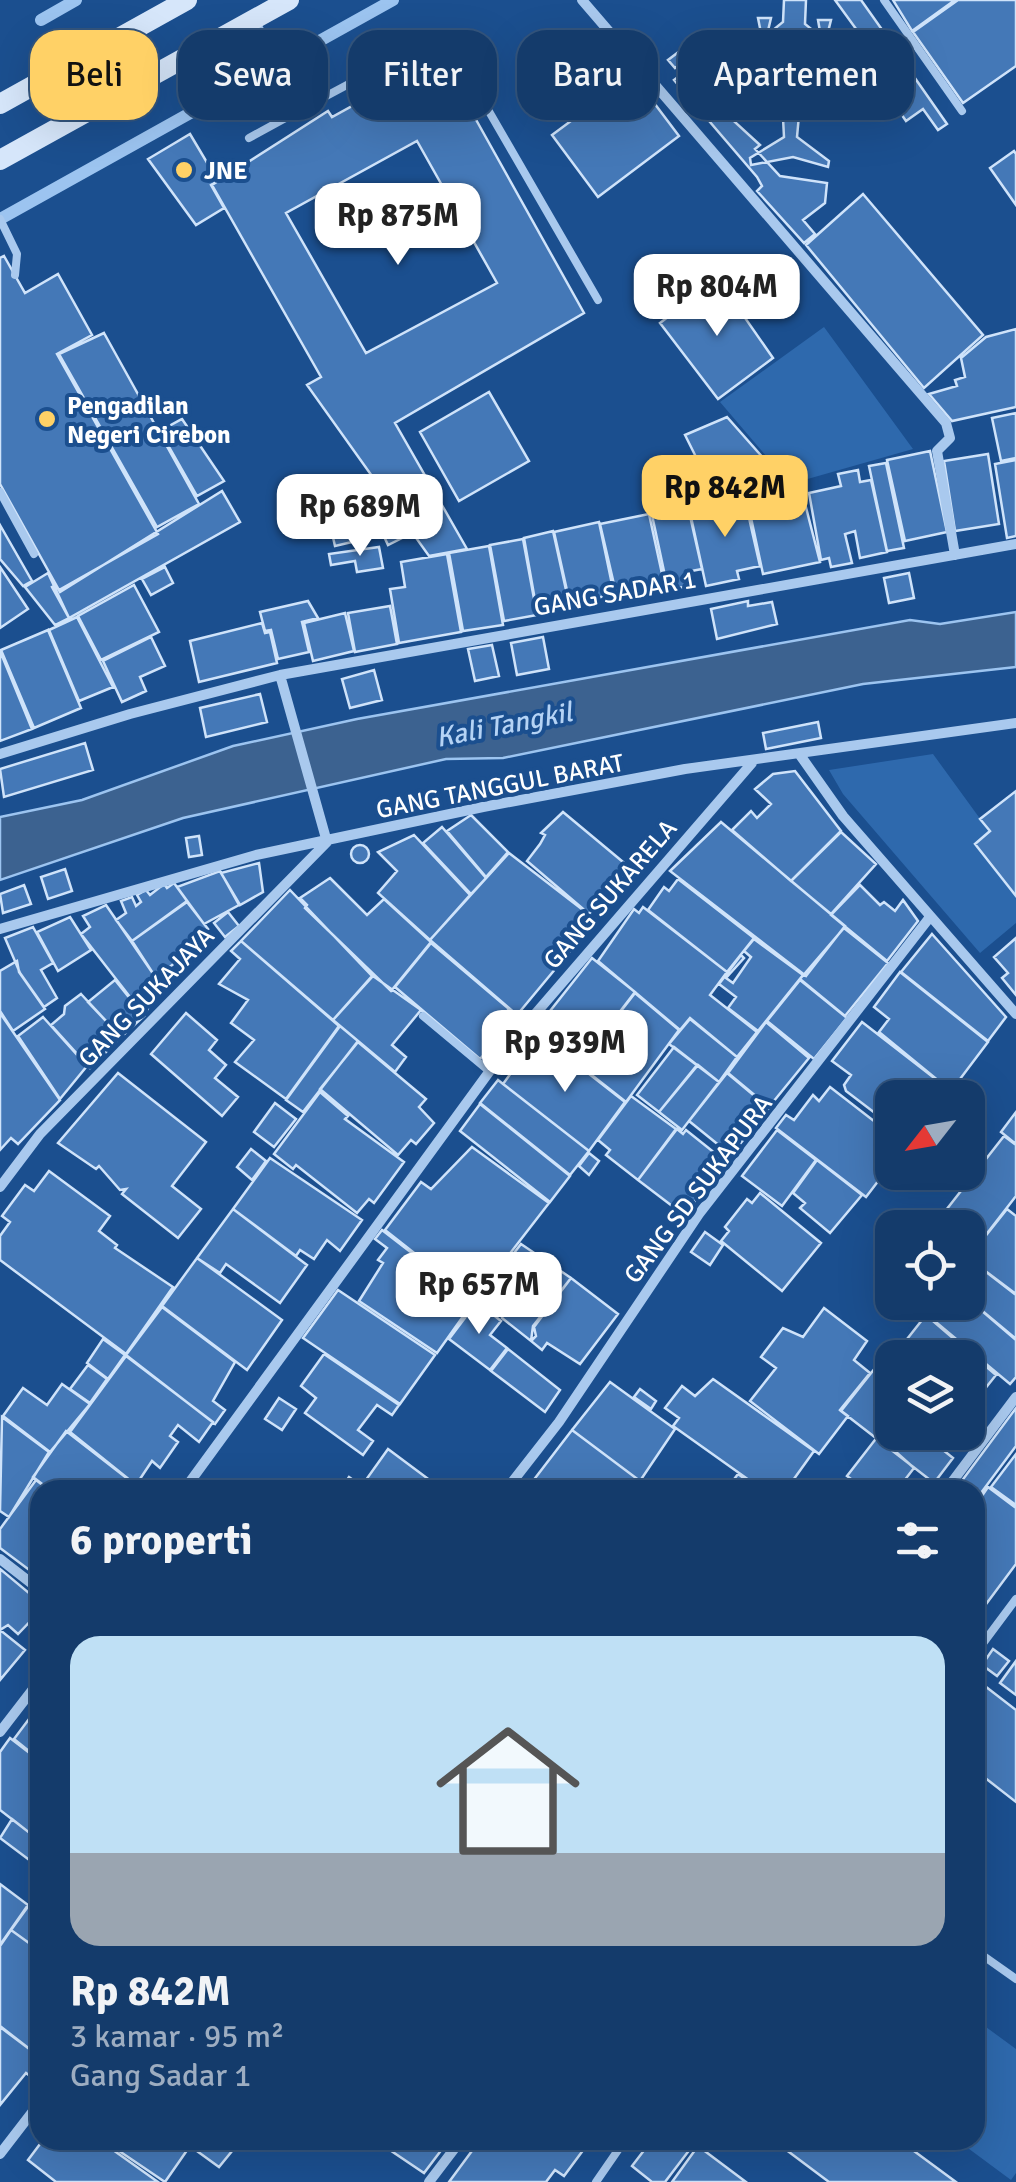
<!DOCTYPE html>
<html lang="id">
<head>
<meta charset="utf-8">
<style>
	:root { --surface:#143b6b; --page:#214673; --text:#f1f3f6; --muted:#9dadc1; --line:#33557e; --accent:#ffd166 }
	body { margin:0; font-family:Signika,sans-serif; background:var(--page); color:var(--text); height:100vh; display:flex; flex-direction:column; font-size:38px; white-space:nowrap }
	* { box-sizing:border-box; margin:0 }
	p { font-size:32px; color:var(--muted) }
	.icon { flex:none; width:55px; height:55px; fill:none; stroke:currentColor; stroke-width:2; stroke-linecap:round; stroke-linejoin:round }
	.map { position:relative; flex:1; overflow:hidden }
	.sheet { position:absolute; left:30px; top:1480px; width:955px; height:670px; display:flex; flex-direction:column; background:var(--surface); border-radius:30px; box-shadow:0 10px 40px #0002,0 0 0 2px var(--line) }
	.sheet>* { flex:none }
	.hud { position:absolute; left:30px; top:30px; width:958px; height:90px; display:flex; gap:20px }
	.needle { width:65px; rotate:239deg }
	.fabs { position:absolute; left:875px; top:1080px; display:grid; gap:20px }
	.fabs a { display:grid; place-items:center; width:110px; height:110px; border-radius:20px; background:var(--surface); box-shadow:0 10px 40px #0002,0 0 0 2px var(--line); font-size:50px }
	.price { position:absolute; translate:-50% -85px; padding:0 22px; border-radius:20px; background:#fff; color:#222; font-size:32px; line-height:65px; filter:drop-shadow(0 2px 5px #0008) }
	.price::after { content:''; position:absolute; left:50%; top:60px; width:30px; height:22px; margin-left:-15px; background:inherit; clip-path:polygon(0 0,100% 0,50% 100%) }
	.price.on { background:var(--accent); color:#111 }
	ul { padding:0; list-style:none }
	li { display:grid; align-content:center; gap:20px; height:530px; padding:0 40px }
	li+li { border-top:2px solid var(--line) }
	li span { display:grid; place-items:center; height:310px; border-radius:30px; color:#555 }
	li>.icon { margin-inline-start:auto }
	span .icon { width:180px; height:180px; fill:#fffc; stroke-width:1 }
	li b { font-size:42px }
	h2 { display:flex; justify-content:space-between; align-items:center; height:120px; padding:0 40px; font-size:42px }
	.pill { padding:0 35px; border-radius:30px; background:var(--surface); box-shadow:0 10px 40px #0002,0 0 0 2px var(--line); font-size:35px; line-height:90px }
	.pill.on { background:var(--accent); color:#111 }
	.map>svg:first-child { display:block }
</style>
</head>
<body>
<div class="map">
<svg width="1016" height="2182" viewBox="0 0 1016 2182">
	<rect width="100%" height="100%" fill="#1b4f8f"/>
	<path fill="#2e69ad" d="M824 327 913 449 790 484 720 402Z
		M933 754 989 831 974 844 1016 897V923L980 953 843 794 829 770Z
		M975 2019 1016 2049V2173L1011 2180 957 2140H975Z"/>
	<path fill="#3c6290" stroke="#9cc4f0" stroke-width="2.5" d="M1016 612V667L863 684 503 758 446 759 183 818 0 880V817L82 800 233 746 357 719 910 620 940 624Z"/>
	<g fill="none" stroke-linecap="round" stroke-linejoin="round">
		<path stroke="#9cc4f0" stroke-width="12" d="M41 20 76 0
			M0 219 393 0"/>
	</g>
	<path fill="#4478b7" stroke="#cfe3fa" stroke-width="2.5" fill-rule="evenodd" d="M784 0H806L805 24 821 37 818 20H831L826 40 882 74V83L825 63 804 62 797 137 829 161 828 167 793 157 751 165 750 158 784 137 780 61H762L703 78 709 64 762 38 758 18H771L767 35 783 22Z
		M835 0H861L883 31 867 44Z
		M893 0H955L912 31Z
		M958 0H1016V66L963 103 913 32Z
		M887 38 947 124 938 130 923 109 906 121 861 56Z
		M693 41 700 50 675 68 668 60Z
		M441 57 584 313 395 423 467 549 429 556 307 385 321 377 212 185 328 111 332 117ZM417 141 497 283 366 353 286 213Z
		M689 69 725 113 760 145 755 149 780 176 827 183 825 203 803 220 815 234 804 243 757 191 762 186 757 177 674 80Z
		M633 75 679 136 598 197 552 135Z
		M190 134 218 181 211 185 224 208 196 225 148 159Z
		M1014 151 1016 154V205L990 168Z
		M863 194 983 335 924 388 806 245Z
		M4 256 25 293 58 274 92 335 57 354 158 534 59 590 0 484V258Z
		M718 279 773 358 718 399 660 323Z
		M1016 329V407L952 421 929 394 957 386 955 380 965 377 961 358 986 337Z
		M104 333 199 504 157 527 59 354Z
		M489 392 529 461 459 501 420 432Z
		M1016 413V458L1001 461 992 418Z
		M727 417 787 485 717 499 685 435Z
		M182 419 224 481 197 496 160 431Z
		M930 451 947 532 905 541 887 460Z
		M988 454 999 524 955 531 944 461Z
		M1016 460V536L1007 538 995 464Z
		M886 463 904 548 887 551 869 466Z
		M858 470 860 482 871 480 887 552 860 558 855 531 845 534 852 563 831 567 829 558 821 560 809 493 841 486 838 474Z
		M801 488 820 562 763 574 747 499Z
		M222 491 240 522 69 618 52 587 56 585 60 592Z
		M744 496 760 566 737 571 739 579 706 586 691 517 698 515 696 507Z
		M688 507 702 569 686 572 689 586 668 590 652 515Z
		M649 514 664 583 616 593 600 524Z
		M599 522 614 594 570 604 554 532Z
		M0 525 32 581 23 586 0 559Z
		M395 526 402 538 388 545 382 532Z
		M352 527 356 541 335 546 332 533Z
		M553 531 568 599 536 606 524 538Z
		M523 539 537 615 504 621 490 545Z
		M489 546 503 625 463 631 449 553Z
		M379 547 383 568 357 572 355 561 331 565 329 554Z
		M447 554 461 632 399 643 390 589 405 587 401 562Z
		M0 567 28 609 0 628Z
		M165 567 173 583 151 595 142 579Z
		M48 573 69 618 55 625 25 587Z
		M909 573 914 598 889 603 884 578Z
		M134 585 159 632 101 660 78 616Z
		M308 601 318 618 302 622 309 652 278 659 271 630 265 631 260 612Z
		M748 601V606L772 602 777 624 717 639 711 609Z
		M390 606 397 644 355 652 348 613Z
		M345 613 354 651 313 661 304 623Z
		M77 617 113 687 79 701 49 630Z
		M262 623 265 633 270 632 277 663 199 682 190 641Z
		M48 630 81 708 34 728 1 650Z
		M151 637 165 666 140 677 146 691 122 702 103 661Z
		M543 637 549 669 517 675 511 643Z
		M492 645 499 676 475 681 468 649Z
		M0 651 32 729 0 741Z
		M374 670 382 700 350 708 342 679Z
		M260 694 267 722 206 737 200 708Z
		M818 722 821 738 766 749 763 733Z
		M85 743 93 770 4 797 0 769Z
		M795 771 841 831 791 881 732 830 751 811 757 818 771 804 755 789 773 774Z
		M1016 791V896L975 844 990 831 980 819Z
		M563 812 629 867 589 914 527 861 540 844 545 835 541 833Z
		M471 815 508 852 486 877 447 831Z
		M721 822 845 926 806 976 670 871Z
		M442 827 486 878 471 894 423 843Z
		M841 832 876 864 831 914 791 881Z
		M414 835 470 895 430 940 378 893 397 871 378 852Z
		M199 836 202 855 189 857 186 838Z
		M351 854a9 9 0 1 1 18 0a9 9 0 1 1-18 0Z
		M509 853 596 920 517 1015 430 940Z
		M259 863 263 892 240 905 221 873Z
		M65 869 72 891 48 899 41 877Z
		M220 871 239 905 204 924 177 887Z
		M330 878 367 915 384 899 431 942 391 991 305 908 307 905 300 898Z
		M678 879 754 938 727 972 648 910 664 887 669 891Z
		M174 883 187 901 132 941 116 920 126 913 121 901 132 897 136 906 141 902 137 895 146 890 150 895 164 884 167 888Z
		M24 885 31 904 3 913 0 894Z
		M860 885 880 905 884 902 895 911 903 900 918 921 887 961 831 915Z
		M290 890 372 976 333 1020 241 941Z
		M187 902 208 929 198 936 202 941 156 978 132 941Z
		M106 905 156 978V995L144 1015 81 934 90 927 83 916Z
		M643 907 727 972 710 995 757 1032 737 1057 690 1018 680 1030 598 961 634 909 639 913Z
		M228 912 239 926 225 937 214 923Z
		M70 917 91 950 58 971 37 932Z
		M33 927 53 963 41 970 57 998 44 1007 20 973 5 938Z
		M844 928 888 963 845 1016 800 979Z
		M932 934 1006 1017 988 1041 901 972Z
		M1016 938V995L1002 978 1008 973 994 957Z
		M754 939 803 975 758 1031 728 1008 736 997 719 984 741 955 744 958 726 978 733 983 751 957 744 951Z
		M241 941 339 1026 286 1099 235 1062 254 1040 231 1023 248 1000 219 984 240 959 231 951Z
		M431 943 509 1009 492 1029 500 1036 480 1059 395 987Z
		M592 958 635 992 579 1065 535 1030Z
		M17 961 19 972 45 1009 13 1031 0 1011V971Z
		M900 972 988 1042 951 1091 879 1032 889 1019 874 1007Z
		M373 976 421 1010 392 1045 406 1057 395 1072 333 1020Z
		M115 980 144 1016 121 1037 88 1002Z
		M800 980 847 1018 814 1059 767 1021Z
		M635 993 679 1030 626 1102 579 1065Z
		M81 994 121 1037 90 1068 51 1025 64 1014 65 1006Z
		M0 1013 60 1100 18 1144 11 1138 0 1150Z
		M186 1013 217 1040 209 1050 226 1065 215 1078 238 1097 222 1116 151 1054Z
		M43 1017 87 1066 60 1099 18 1036Z
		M690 1019 737 1057 719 1082 669 1044Z
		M766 1022 809 1058 769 1107 728 1073Z
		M862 1022 951 1091 946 1098H892V1126L846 1091 844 1085 851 1075 832 1061Z
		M340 1026 358 1041 303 1112 286 1100Z
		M358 1042 426 1099 419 1107 434 1123 416 1144 411 1140 398 1155 320 1089Z
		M552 1045 625 1102 589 1151 503 1084 527 1051 540 1061Z
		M674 1047 697 1065 659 1112 637 1095Z
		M698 1065 719 1082 682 1130 659 1112Z
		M118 1073 206 1142 172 1186 201 1209 178 1238 122 1194 126 1189 120 1190 99 1166 96 1169 58 1143Z
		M727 1073 769 1108 731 1155 689 1121Z
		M498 1080 589 1151 570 1175 480 1103Z
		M830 1087 892 1135 888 1160 892 1163 866 1197 776 1128 786 1115 794 1120 813 1095 819 1101Z
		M320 1092 348 1116 345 1119 404 1162 374 1203 369 1199 357 1213 296 1165 293 1169 274 1154Z
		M631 1096 676 1129 638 1180 606 1155 610 1150 598 1140Z
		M275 1103 296 1119 274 1147 254 1132Z
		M480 1104 570 1176 550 1202 460 1131Z
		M1016 1112V1144L1001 1132Z
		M677 1129 683 1134 686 1130 726 1162 684 1215 638 1180Z
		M777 1130 816 1160 782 1206 742 1176Z
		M1004 1136 1016 1145V1196L968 1258V1228H932Z
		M472 1147 549 1203 474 1300 385 1230 421 1182 431 1189Z
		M251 1149 266 1161 252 1180 237 1167Z
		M589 1153 599 1161 589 1175 579 1166Z
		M270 1158 362 1220 340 1251 327 1240 314 1259 300 1250 296 1256 233 1209Z
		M817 1160 862 1195 830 1233 800 1208 805 1203 793 1193Z
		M49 1171 110 1216 99 1231 117 1245 115 1248 173 1287 126 1354 0 1260V1236L10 1222 2 1216 25 1185 34 1191Z
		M760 1193 821 1243 782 1291 721 1241 729 1231 725 1227 747 1199 752 1203Z
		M233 1209 307 1265 280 1303 226 1264 220 1273 197 1258Z
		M1007 1209 1016 1216V1294L968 1258Z
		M382 1230 474 1301 437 1353 359 1301 383 1263 378 1260 387 1248 375 1239Z
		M705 1232 723 1245 710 1265 691 1252Z
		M521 1244 571 1278 533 1326 531 1341 502 1318 505 1312 484 1292Z
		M197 1258 282 1320 247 1370 162 1306Z
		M968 1258 1016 1295V1339L968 1299Z
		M571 1278 618 1314 580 1364 547 1343 542 1350 531 1341 536 1336 534 1327Z
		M338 1290 435 1355 400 1404 303 1338Z
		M968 1299 1016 1340V1377L1010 1384 925 1313 934 1302Z
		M477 1302 501 1321 490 1335 507 1348 490 1370 449 1339Z
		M162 1307 235 1362 213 1401 225 1410 215 1424 126 1355Z
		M824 1308 867 1341 854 1360 870 1373 840 1410 848 1416 819 1454 750 1401 776 1368 761 1357 783 1328 803 1337Z
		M926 1315 996 1375 976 1400 972 1397 968 1403V1358H892V1365L889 1362Z
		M103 1339 125 1355 108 1379 87 1363Z
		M508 1349 560 1390 545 1412 491 1371Z
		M324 1354 399 1405 392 1415 377 1405 358 1430 373 1441 363 1455 305 1413 316 1398 301 1386Z
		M126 1356 213 1422 199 1442 178 1425 170 1436 178 1442 160 1468 152 1461 136 1485 70 1432Z
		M883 1358 892 1366V1432H948L938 1446 953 1458 934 1483 841 1411Z
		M88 1365 107 1379 90 1403 70 1389Z
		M713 1379 814 1451 786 1490H763L673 1426 679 1418 665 1408 682 1386 695 1396Z
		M610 1382 675 1429 640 1481 572 1430Z
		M62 1384 90 1404 50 1452 3 1416 23 1388 47 1405Z
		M640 1389 656 1401 651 1409 634 1397Z
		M279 1398 296 1409 282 1430 265 1419Z
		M1016 1408V1446L975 1501V1490H955Z
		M2 1417 49 1452 9 1517 0 1511Z
		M572 1430 640 1481 633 1490H526Z
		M66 1431 142 1490H50L33 1477Z
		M878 1436 914 1468 904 1481 916 1490H866L847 1476Z
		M388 1449 443 1490H369L363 1484Z
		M1016 1454V1505L991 1487Z
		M738 1474 760 1490H726Z
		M349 1477 364 1488 362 1490H340Z
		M36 1480 49 1490H40V1578L0 1548V1529Z
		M988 1487 1016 1508V1564L975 1619V1506Z
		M0 1569 35 1598 31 1602 40 1611 18 1634 8 1625 0 1630Z
		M0 1630 25 1650 0 1680Z
		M993 1649 1009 1661 997 1676 982 1665Z
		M1016 1661V1695L1000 1683Z
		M981 1683 1016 1710V1802L975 1770V1691Z
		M35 1711 40 1715V1760L14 1739Z
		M10 1738 40 1761V1841L0 1810V1752Z
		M12 1819 40 1841V1868L0 1838Z
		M0 1884 28 1905 0 1945Z
		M40 1890V1951L11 1930Z
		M11 1930 40 1951V2057L0 2026V1946Z
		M0 2027 40 2057 38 2082 26 2073 0 2105Z
		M43 2140H99L158 2182H56L28 2160Z
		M103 2140H241L219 2167 190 2146 165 2182Z
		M375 2140H449L424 2173Z
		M480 2140H577L584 2149 564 2176 555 2170 546 2182H449Z
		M652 2140H697L665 2182H652L632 2166Z
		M773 2140H899L956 2182H829Z
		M698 2146 746 2182H672Z"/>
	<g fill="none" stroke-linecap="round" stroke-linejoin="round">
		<path stroke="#a9c9ee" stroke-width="8" d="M884 0 962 111
			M256 22 302 109 433 39 450 44 598 300
			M249 138 302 109
			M0 219 17 254 15 275
			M0 492 34 554
			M423 1016 489 1071
			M975 1654 1016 1599
			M975 1950 1016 1979
			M596 2182 625 2140"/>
		<path stroke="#a9c9ee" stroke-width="10" d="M582 0 946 423 950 438 937 451 955 555
			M0 754 130 714 280 675 1016 544
			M800 755 843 816 1016 1014
			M0 929 256 855 483 807 685 769 1016 723
			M0 1187 40 1134 327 842 280 675
			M184 1490 511 1042 752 763
			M506 1490 559 1422 699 1214 930 917
			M946 1490 1016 1397
			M0 1559 40 1590
			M0 1732 40 1680
			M0 2154 40 2102
			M429 2182 461 2140"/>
		<path stroke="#d6e6fa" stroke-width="20" d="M0 104 187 0
			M0 160 289 0"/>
	</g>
	<g fill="#ffd166" stroke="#1b4f8f" stroke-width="4">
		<circle cx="184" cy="170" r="10"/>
		<circle cx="47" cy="419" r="10"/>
	</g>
	<g text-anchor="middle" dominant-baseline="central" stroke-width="8" stroke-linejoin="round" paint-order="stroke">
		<g font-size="25" font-weight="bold" fill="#fff" stroke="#1b4f8f" text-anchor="start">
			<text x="204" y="170">JNE</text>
			<text x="67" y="405">Pengadilan<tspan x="67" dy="29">Negeri Cirebon</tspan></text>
		</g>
		<g font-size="25" fill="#fff" stroke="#1b4f8f">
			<text transform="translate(615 593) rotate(-10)">GANG SADAR 1</text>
			<text transform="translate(500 786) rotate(-11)">GANG TANGGUL BARAT</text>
			<text transform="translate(610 894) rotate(-49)">GANG SUKARELA</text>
			<text transform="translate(146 997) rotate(-46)">GANG SUKAJAYA</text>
			<text transform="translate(698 1189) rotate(-53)">GANG SD SUKAPURA</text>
		</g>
		<g font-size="28" font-style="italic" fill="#b5d3f5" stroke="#1b4f8f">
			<text transform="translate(504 725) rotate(-11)">Kali Tangkil</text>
		</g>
	</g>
</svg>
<div class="fabs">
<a><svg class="needle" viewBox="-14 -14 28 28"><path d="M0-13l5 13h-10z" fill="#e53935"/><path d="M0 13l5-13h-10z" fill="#9dadc1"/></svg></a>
<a><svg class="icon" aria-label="locate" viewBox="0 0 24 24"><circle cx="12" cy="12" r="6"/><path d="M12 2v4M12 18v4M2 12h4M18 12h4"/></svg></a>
<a><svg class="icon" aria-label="layers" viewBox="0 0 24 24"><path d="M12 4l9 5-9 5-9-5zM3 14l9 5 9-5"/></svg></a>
</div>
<b class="price" style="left:398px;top:268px">Rp 875M</b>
<b class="price" style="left:717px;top:339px">Rp 804M</b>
<b class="price on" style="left:725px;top:540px">Rp 842M</b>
<b class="price" style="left:360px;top:559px">Rp 689M</b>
<b class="price" style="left:565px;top:1095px">Rp 939M</b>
<b class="price" style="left:479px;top:1337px">Rp 657M</b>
<div class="hud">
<a class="pill on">Beli</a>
<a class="pill">Sewa</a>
<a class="pill">Filter</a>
<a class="pill">Baru</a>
<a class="pill">Apartemen</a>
</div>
<section class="sheet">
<h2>6 properti<svg class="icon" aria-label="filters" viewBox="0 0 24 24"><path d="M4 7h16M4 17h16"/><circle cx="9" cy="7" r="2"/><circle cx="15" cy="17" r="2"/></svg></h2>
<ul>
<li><span style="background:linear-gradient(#bfe0f5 70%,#9aa5b1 0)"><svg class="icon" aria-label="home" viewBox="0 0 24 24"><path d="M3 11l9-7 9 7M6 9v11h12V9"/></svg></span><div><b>Rp 842M</b><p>3 kamar · 95 m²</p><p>Gang Sadar 1</p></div></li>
</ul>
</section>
</div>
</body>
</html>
